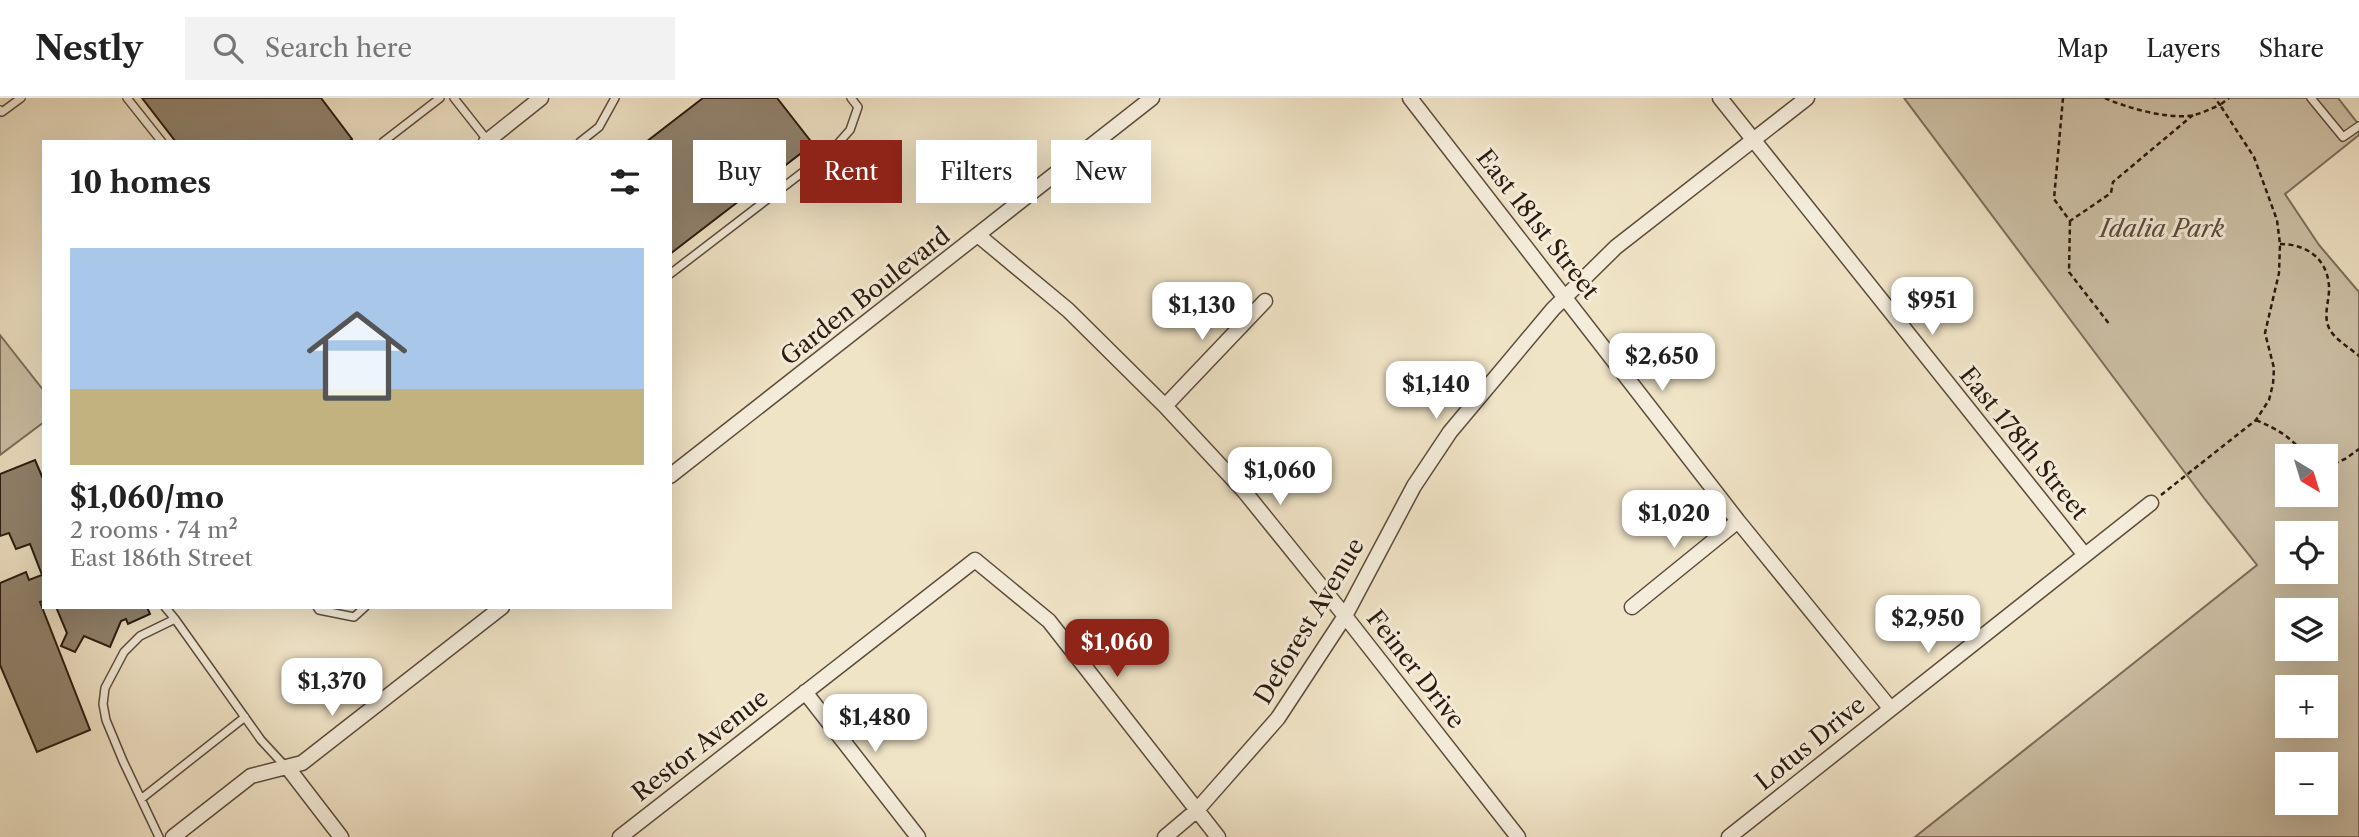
<!DOCTYPE html>
<html lang="en">
<head>
<meta charset="utf-8">
<style>
	:root { --surface:#fff; --page:#f2f2f2; --text:#222; --muted:#767676; --line:#e0e0e0; --accent:#8f2418 }
	body { margin:0; font-family:"Libre Caslon Text",serif; background:var(--page); color:var(--text); height:100vh; display:flex; flex-direction:column; font-size:26px; white-space:nowrap }
	* { box-sizing:border-box; margin:0 }
	p { font-size:23px; color:var(--muted) }
	.icon { flex:none; width:38px; height:38px; fill:none; stroke:currentColor; stroke-width:2; stroke-linecap:round; stroke-linejoin:round }
	.map { position:relative; flex:1; overflow:hidden }
	.panel { position:absolute; left:42px; top:42px; width:630px; height:469px; display:flex; flex-direction:column; background:var(--surface); border-radius:0px; box-shadow:0 7px 28px #0002 }
	.panel>* { flex:none }
	.top-card { position:absolute; left:693px; top:42px; width:665px; height:63px; display:flex; gap:14px }
	.needle { width:46px; rotate:142deg }
	.tools { position:absolute; left:2275px; top:346px; display:grid; gap:14px }
	.tools a { display:grid; place-items:center; width:63px; height:63px; border-radius:0px; background:var(--surface); box-shadow:0 7px 28px #0002; font-size:35px }
	.price { position:absolute; translate:-50% -60px; padding:0 16px; border-radius:14px; background:#fff; color:#222; font-size:23px; line-height:46px; filter:drop-shadow(0 2px 4px #0008) }
	.price::after { content:''; position:absolute; left:50%; top:42px; width:21px; height:16px; margin-left:-10px; background:inherit; clip-path:polygon(0 0,100% 0,50% 100%) }
	.price.selected { background:var(--accent); color:#fff }
	ul { padding:0; list-style:none }
	li { display:grid; align-content:center; gap:14px; height:371px; padding:0 28px }
	li span { display:grid; place-items:center; height:217px; border-radius:0px; color:#555 }
	li>.icon { margin-inline-start:auto }
	span .icon { width:126px; height:126px; fill:#fffc; stroke-width:1 }
	li b { font-size:30px }
	h2 { display:flex; justify-content:space-between; align-items:center; height:84px; padding:0 28px; font-size:30px }
	.chip { padding:0 24px; border-radius:0px; background:var(--surface); box-shadow:0 7px 28px #0002; font-size:24px; line-height:63px }
	.chip.selected { background:var(--accent); color:#fff }
	header { display:flex; align-items:center; gap:42px; box-sizing:border-box; height:98px; padding:0 35px; background:var(--surface); border-bottom:2px solid var(--line) }
	header strong { font-size:33px }
	nav { display:flex; gap:38px; margin-inline-start:auto; font-size:24px }
	.search { width:490px; height:63px; background:var(--page); display:flex; align-items:center; gap:18px; box-sizing:border-box; padding:0 24px; border-radius:0px; color:var(--muted); font-size:26px }
	.map>svg:first-child { display:block }
</style>
</head>
<body>
<header>
<strong>Nestly</strong>
<div class="search"><svg class="icon" aria-label="search" viewBox="0 0 24 24"><circle cx="10" cy="10" r="6"/><path d="M15 15l6 6"/></svg>Search here</div>
<nav><a>Map</a><a>Layers</a><a>Share</a></nav>
</header>
<div class="map">
<svg width="2359" height="739" viewBox="0 0 2359 739">
	<rect width="100%" height="100%" fill="#f0e4c7"/>
	<filter id="stains"><feTurbulence type="fractalNoise" baseFrequency=".00286" numOctaves="4"/><feColorMatrix values="0 0 0 0 .2 0 0 0 0 .09 0 0 0 0 .02 0 0 0 .5 -.17"/></filter>
	<radialGradient id="worn" r=".72"><stop offset=".6" stop-color="#630" stop-opacity="0"/><stop offset="1" stop-color="#630" stop-opacity=".3"/></radialGradient>
	<path fill="#cec2a8" stroke="#7c6e5b" stroke-width="2" fill-rule="evenodd" d="M1904 0H2338L2359 27V37L2285 96 2319 147 2359 194V739H1915L2257 467 2204 400ZM2287 359H2326V397H2287ZM2287 436H2326V474H2287ZM2287 513H2326V551H2287ZM2287 590H2326V628H2287ZM2287 667H2326V705H2287Z
		M0 237 44 293V324L0 357Z"/>
	<path fill="#91836e" stroke="#2a1a0e" stroke-width="2" d="M142 0H321L352 41 348 44H176Z
		M703 0H777L813 46 670 156V44H646Z
		M35 362 44 383V503L40 504 90 632 37 654 0 567V485L26 474 29 482 42 477 30 446 16 451 9 435 0 438V376Z
		M56 509H147L150 516 128 526 126 521 121 523 110 549 84 538 75 554 61 548 67 535Z"/>
	<g fill="none" stroke-linecap="round" stroke-linejoin="round">
		<g stroke="#5c4c3c" stroke-width="10">
			<path id="lane" d="M127 0 162 44
				M454 0 488 43
				M2311 0 2343 39 2359 28
				M0 12 2 14 21 0
				M383 44 440 0
				M580 44 599 29 615 0
				M670 176 833 51 850 32 858 9 851 0
				M165 509 175 521
				M317 509 319 512 354 519 365 509
				M141 701 245 619
				M159 739 123 663 106 622 103 606 105 590 124 554 140 538 175 521 261 642 285 668"/>
		</g>
		<g stroke="#5c4c3c" stroke-width="17">
			<path id="street" d="M1410 0 1738 423 1890 610
				M1720 0 2084 456
				M486 44 541 0
				M979 138 1068 212 1165 308 1244 393 1345 518 1518 739
				M1165 308 1265 203
				M670 378 1152 0
				M1632 509 1738 423
				M805 594 918 739
				M288 670 341 739
				M173 739 251 678 302 665 502 509
				M620 739 975 462 1049 523 1218 739
				M1165 739 1197 712 1278 620 1345 518 1414 388 1450 334 1553 211 1616 149 1807 0
				M1729 739 2151 405"/>
		</g>
		<path stroke="#2a1a0e" stroke-width="2.5" stroke-dasharray="5 3.5" stroke-linecap="butt" d="M2063 0 2054 101 2070 123 2111 95 2113 84 2193 17
			M2105 0C2127 10 2164 20 2188 18 2199 17 2210 11 2220 7L2215 0
			M2070 123 2069 174 2110 227
			M2280 146C2306 146 2327 160 2329 188 2330 202 2322 218 2330 232 2336 242 2350 250 2359 258
			M2256 322C2277 331 2293 340 2306 359
			M2326 369 2345 361 2359 351
			M2161 397 2256 322 2269 302 2273 286 2274 270 2265 235 2279 175 2280 146 2277 122 2254 59 2220 7 2229 0"/>
		<use href="#lane" stroke="#f5eddb" stroke-width="7"/>
		<use href="#street" stroke="#f5eddb" stroke-width="14"/>
	</g>
	<g text-anchor="middle" dominant-baseline="central" stroke-width="6" stroke-linejoin="round" paint-order="stroke">
		<g font-size="24" fill="#2a1a0e" stroke="#f5eddb">
			<text transform="translate(1538 126) rotate(52)">East 181st Street</text>
			<text transform="translate(865 198) rotate(-38)">Garden Boulevard</text>
			<text transform="translate(2024 345) rotate(51)">East 178th Street</text>
			<text transform="translate(1309 523) rotate(-59)">Deforest Avenue</text>
			<text transform="translate(1416 571) rotate(52)">Feiner Drive</text>
			<text transform="translate(1810 645) rotate(-39)">Lotus Drive</text>
			<text transform="translate(700 647) rotate(-38)">Restor Avenue</text>
		</g>
		<g font-size="24" font-style="italic" fill="#5b4c3c" stroke="#f5eddb">
			<text x="2162" y="130">Idalia Park</text>
		</g>
	</g>
	<rect width="100%" height="100%" filter="url(#stains)"/>
	<rect width="100%" height="100%" fill="url(#worn)"/>
</svg>
<div class="tools">
<a><svg class="needle" viewBox="-14 -14 28 28"><path d="M0-13l5 13h-10z" fill="#e53935"/><path d="M0 13l5-13h-10z" fill="#767676"/></svg></a>
<a><svg class="icon" aria-label="locate" viewBox="0 0 24 24"><circle cx="12" cy="12" r="6"/><path d="M12 2v4M12 18v4M2 12h4M18 12h4"/></svg></a>
<a><svg class="icon" aria-label="layers" viewBox="0 0 24 24"><path d="M12 4l9 5-9 5-9-5zM3 14l9 5 9-5"/></svg></a>
<a>+</a>
<a>−</a>
</div>
<b class="price" style="left:1932px;top:239px">$951</b>
<b class="price" style="left:1202px;top:244px">$1,130</b>
<b class="price" style="left:1662px;top:295px">$2,650</b>
<b class="price" style="left:1436px;top:323px">$1,140</b>
<b class="price" style="left:1280px;top:409px">$1,060</b>
<b class="price" style="left:1674px;top:452px">$1,020</b>
<b class="price" style="left:1928px;top:557px">$2,950</b>
<b class="price selected" style="left:1117px;top:581px">$1,060</b>
<b class="price" style="left:332px;top:620px">$1,370</b>
<b class="price" style="left:875px;top:656px">$1,480</b>
<div class="top-card">
<a class="chip">Buy</a>
<a class="chip selected">Rent</a>
<a class="chip">Filters</a>
<a class="chip">New</a>
</div>
<section class="panel">
<h2>10 homes<svg class="icon" aria-label="filters" viewBox="0 0 24 24"><path d="M4 7h16M4 17h16"/><circle cx="9" cy="7" r="2"/><circle cx="15" cy="17" r="2"/></svg></h2>
<ul>
<li><span style="background:linear-gradient(#a9c7e8 65%,#c2b280 0)"><svg class="icon" aria-label="home" viewBox="0 0 24 24"><path d="M3 11l9-7 9 7M6 9v11h12V9"/></svg></span><div><b>$1,060/mo</b><p>2 rooms · 74 m²</p><p>East 186th Street</p></div></li>
</ul>
</section>
</div>
</body>
</html>
